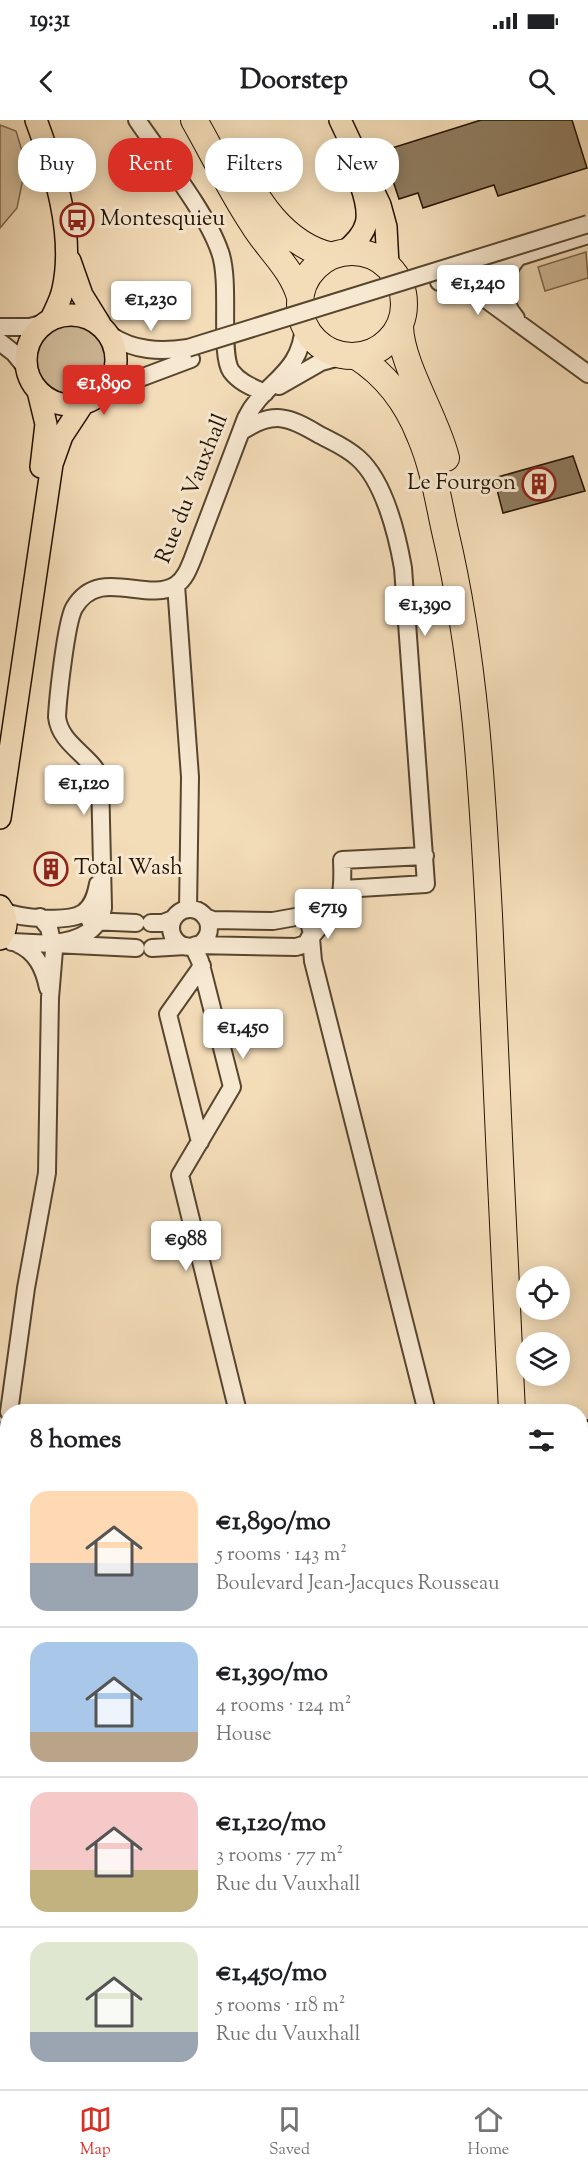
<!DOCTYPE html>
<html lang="en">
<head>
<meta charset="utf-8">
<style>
	:root { --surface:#fff; --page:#f2f2f2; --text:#202124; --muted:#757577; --line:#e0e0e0; --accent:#d93025 }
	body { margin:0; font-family:"Sorts Mill Goudy",serif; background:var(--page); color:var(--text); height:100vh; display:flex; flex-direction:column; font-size:22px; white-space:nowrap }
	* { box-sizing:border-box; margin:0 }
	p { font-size:20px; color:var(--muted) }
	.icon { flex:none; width:33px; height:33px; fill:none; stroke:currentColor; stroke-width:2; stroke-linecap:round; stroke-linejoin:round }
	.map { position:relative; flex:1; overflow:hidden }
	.panel { position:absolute; left:0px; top:1284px; width:588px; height:686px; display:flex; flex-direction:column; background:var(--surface); border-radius:24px 24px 0 0; box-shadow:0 3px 15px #0003 }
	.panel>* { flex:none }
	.hud { position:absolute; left:18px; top:18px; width:552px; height:54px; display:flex; gap:12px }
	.buttons { position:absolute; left:516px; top:1146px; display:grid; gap:12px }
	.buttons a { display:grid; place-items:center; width:54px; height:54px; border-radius:50%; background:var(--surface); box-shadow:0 3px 15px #0003; font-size:30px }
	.price { position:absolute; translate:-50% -51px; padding:0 14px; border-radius:6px; background:#fff; color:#222; font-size:20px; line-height:39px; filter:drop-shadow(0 2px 3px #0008) }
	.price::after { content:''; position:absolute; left:50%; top:36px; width:18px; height:14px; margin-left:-9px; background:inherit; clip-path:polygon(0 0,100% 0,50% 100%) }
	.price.active { background:var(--accent); color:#fff }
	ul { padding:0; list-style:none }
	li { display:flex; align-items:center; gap:18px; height:150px; padding:0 30px }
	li+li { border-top:2px solid var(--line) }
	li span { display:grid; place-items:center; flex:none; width:168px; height:120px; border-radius:18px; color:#555 }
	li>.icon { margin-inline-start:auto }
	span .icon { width:72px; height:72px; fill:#fffc; stroke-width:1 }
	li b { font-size:26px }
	h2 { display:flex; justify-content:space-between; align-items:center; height:72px; padding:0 30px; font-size:26px }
	.pill { padding:0 21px; border-radius:24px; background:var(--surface); box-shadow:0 3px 15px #0003; font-size:21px; line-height:54px }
	.pill.active { background:var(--accent); color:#fff }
	.status { display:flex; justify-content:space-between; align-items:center; height:42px; padding:0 30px; background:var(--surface); direction:ltr }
	.status svg { height:16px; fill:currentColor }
	header { display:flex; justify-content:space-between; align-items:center; height:78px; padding:0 30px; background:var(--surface); font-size:27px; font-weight:700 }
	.menu { display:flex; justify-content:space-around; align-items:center; height:84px; border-top:2px solid var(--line); background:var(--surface); font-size:16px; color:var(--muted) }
	.menu a { display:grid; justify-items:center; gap:3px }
	.menu .active { color:var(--accent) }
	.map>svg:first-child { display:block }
</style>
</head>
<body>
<div class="status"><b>19:31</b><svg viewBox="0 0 49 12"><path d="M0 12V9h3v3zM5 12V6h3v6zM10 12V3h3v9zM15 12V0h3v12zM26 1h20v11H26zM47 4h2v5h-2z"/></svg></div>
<header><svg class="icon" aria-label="back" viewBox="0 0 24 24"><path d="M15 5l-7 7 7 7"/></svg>Doorstep<svg class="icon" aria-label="search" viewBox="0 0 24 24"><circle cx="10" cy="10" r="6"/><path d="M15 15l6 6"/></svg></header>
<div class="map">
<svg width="588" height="1969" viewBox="0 0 588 1969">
	<rect width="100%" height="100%" fill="#f3dcb8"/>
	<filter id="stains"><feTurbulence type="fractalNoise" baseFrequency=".00333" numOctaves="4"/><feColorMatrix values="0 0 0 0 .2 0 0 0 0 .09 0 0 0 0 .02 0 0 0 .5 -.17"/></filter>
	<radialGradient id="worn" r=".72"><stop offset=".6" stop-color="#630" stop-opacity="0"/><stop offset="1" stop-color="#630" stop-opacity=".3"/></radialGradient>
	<path fill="#d0ba99" stroke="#7a664c" stroke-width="1.5" d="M0 5 16 11 26 44 17 88 0 108Z
		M586 132 588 158 545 171 538 147Z
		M37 239a35 35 0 1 1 70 0a35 35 0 1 1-70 0Z"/>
	<path fill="#8f7c60" stroke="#231300" stroke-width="1.5" d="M481 0H572L587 48 498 76 494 65 423 88 418 73 399 79 388 46 378 50 373 34Z
		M573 336 585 371 503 393 494 358Z
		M46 737 64 748 57 760 38 749Z"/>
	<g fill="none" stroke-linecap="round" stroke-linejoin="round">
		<g stroke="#57452e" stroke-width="20">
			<path id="minor" d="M137 0C162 37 206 91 220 132 231 162 219 233 231 251 240 263 252 267 265 273
				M445 160 588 115
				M439 162 458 163 469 167 588 254
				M516 198C498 178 501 157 518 137
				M0 207H30L45 203
				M110 215C134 231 160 232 188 228
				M0 222 14 233 27 249
				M279 266 321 242 343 236
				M103 272 191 239
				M242 311C273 291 288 296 318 314 331 321 346 327 358 338 384 361 397 414 403 448L426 764 343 769
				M176 465 190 657 188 789
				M171 808a19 19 0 1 1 38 0a19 19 0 1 1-38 0Z
				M3 791C19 798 68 803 83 793 93 786 96 775 98 764
				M90 801 136 803
				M151 803H163L173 799
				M312 816C339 782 344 786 342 740L425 736
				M311 818 313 841 427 1292
				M12 822 136 828
				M16 823C36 831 44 848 48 868
				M53 823C75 821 99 813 103 788L100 657C89 634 60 624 57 597 58 577 66 503 74 488 99 445 146 484 176 465 185 459 189 448 193 438L246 298C265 260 301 256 304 205
				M196 825 296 827 306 824 312 813 309 803 301 796 273 801 213 800 205 797
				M193 826 200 841 232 967 180 1055 238 1292
				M152 828 186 826
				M200 1022 168 894 202 846
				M9 1292 26 1168 47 1053 50 878 54 830 49 808 40 797
				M0 1429 8 1308
				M0 1580 8 1615
				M0 1759 8 1756
				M168 1962 172 1969
				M131 1969 147 1962"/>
		</g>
		<g stroke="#231300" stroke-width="24">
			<path id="major" d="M36 0C55 51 75 115 63 169 61 180 55 190 51 199
				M340 0 380 85 386 107 388 145
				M343 133C370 112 372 97 361 65
				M70 141 82 175 100 204
				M26 240a45 45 0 1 1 90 0a45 45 0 1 1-90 0Z
				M38 271 46 304 41 347
				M0 698 52 344 62 316 83 284
				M0 786C8 797 8 808 0 819"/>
		</g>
		<g stroke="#231300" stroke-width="28">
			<path id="highway" d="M194 0C214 35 231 71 253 104 268 129 292 148 300 177
				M234 38C256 79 283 125 332 136
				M300 184a52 52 0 1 1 104 0a52 52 0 1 1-104 0Z
				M400 206C401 245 436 297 446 338
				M356 236C386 255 407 283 420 316 433 346 438 379 445 411 475 537 482 665 489 795 496 961 504 1126 512 1292
				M509 1962V1969"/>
		</g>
		<use href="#minor" stroke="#f7e8d1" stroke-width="16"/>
		<use href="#major" stroke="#f3dcb8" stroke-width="21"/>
		<use href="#highway" stroke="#f3dcb8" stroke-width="26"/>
		<g stroke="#231300" stroke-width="6">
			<path id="rail" d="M580 1350 588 1302
				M580 1401 588 1344
				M0 1675 8 1680
				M280 1962 284 1969
				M549 1969V1962"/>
		</g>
		<use href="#rail" stroke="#f7e8d1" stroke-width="4" stroke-dasharray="11" stroke-linecap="butt"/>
		<g stroke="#57452e" stroke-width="20" stroke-linecap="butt">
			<path id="minor-bridge" d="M188 228 588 104"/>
		</g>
		<use href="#minor-bridge" stroke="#f7e8d1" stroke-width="16"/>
	</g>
	<defs>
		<g id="bus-ring" transform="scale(1.725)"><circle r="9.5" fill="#f7e8d1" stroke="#8f2418" stroke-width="1.5"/><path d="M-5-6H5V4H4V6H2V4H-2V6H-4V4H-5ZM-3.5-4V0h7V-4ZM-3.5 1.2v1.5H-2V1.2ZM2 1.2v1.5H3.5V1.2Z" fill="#8f2418"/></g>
		<g id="building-ring" transform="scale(1.725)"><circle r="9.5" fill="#f7e8d1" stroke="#8f2418" stroke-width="1.5"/><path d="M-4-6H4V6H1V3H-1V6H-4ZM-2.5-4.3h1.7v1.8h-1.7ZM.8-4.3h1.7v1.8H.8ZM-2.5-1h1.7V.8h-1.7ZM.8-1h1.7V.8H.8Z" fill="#8f2418"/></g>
	</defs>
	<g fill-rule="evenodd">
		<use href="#bus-ring" x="77" y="100"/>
		<use href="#building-ring" x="539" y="364"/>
		<use href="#building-ring" x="51" y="749"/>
	</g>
	<g text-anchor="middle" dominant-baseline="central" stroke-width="6" stroke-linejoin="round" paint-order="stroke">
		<g font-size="22" fill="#231300" stroke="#f7e8d1" text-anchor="start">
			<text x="100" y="100">Montesquieu</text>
			<text x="516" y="364" text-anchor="end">Le Fourgon</text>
			<text x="74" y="749">Total Wash</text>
		</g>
		<g font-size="22" fill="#231300" stroke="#f7e8d1">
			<text transform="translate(193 369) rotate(-68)">Rue du Vauxhall</text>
		</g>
	</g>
	<rect width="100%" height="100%" filter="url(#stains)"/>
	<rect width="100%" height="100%" fill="url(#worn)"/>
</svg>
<div class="buttons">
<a><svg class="icon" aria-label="locate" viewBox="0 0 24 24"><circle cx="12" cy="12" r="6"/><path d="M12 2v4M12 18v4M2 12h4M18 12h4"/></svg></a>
<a><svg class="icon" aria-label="layers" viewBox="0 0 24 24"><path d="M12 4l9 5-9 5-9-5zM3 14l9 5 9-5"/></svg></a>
</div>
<b class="price" style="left:478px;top:196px">€1,240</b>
<b class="price" style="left:151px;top:212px">€1,230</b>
<b class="price active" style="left:104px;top:296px">€1,890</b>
<b class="price" style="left:425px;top:517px">€1,390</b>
<b class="price" style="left:84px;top:696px">€1,120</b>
<b class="price" style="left:328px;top:820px">€719</b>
<b class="price" style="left:243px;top:940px">€1,450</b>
<b class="price" style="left:186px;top:1152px">€988</b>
<div class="hud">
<a class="pill">Buy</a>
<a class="pill active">Rent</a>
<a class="pill">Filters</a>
<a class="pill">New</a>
</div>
<section class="panel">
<h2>8 homes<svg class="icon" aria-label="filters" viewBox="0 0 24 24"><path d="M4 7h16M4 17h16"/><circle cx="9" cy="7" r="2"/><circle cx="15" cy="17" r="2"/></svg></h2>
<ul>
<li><span style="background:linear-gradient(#ffd9b3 60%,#9aa5b1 0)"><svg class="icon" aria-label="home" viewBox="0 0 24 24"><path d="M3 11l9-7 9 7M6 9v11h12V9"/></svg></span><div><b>€1,890/mo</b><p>5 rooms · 143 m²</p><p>Boulevard Jean-Jacques Rousseau</p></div></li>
<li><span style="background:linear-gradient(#a9c7e8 75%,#b9a48a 0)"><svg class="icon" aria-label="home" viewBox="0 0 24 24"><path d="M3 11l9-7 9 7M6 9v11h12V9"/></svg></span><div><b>€1,390/mo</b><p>4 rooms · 124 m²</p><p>House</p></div></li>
<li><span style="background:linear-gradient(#f6c9c9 65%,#c2b280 0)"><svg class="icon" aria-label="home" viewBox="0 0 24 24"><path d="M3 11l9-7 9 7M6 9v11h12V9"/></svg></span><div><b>€1,120/mo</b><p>3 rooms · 77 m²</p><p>Rue du Vauxhall</p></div></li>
<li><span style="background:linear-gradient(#dfe7d0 75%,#9aa5b1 0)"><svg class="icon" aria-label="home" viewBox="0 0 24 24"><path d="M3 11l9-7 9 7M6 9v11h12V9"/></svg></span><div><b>€1,450/mo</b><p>5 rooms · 118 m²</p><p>Rue du Vauxhall</p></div></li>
</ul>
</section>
</div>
<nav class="menu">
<a class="active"><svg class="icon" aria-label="map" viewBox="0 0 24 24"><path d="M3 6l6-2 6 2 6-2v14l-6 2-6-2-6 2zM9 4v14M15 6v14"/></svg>Map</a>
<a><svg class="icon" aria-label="saved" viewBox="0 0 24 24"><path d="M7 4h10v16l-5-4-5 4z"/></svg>Saved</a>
<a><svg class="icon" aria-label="home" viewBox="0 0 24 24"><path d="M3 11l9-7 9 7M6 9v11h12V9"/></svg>Home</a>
</nav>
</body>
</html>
